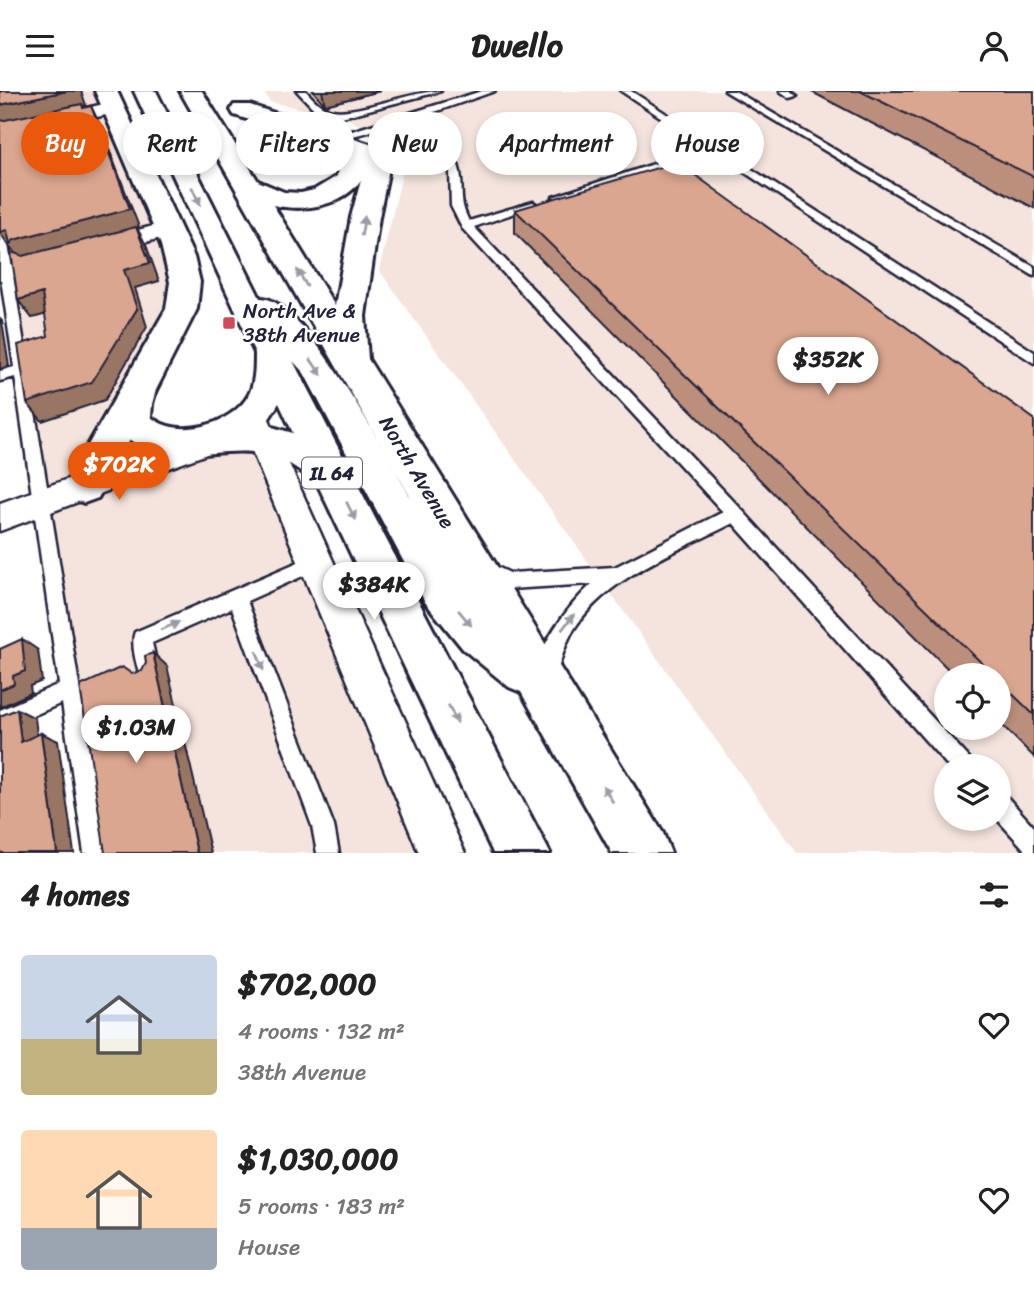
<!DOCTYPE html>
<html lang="en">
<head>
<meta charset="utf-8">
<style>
	:root { --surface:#fff; --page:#f2f2f2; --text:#222; --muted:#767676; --accent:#ea580c }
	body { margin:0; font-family:Sriracha,sans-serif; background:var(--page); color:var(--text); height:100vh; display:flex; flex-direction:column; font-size:26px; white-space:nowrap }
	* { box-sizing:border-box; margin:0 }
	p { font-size:23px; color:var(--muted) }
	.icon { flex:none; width:38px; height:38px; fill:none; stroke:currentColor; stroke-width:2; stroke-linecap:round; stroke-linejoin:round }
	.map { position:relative; height:762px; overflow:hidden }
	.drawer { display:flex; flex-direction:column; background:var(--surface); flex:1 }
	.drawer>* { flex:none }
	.banner { position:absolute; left:21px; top:21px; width:992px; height:63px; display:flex; gap:14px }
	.controls { position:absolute; left:934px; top:572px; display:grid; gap:14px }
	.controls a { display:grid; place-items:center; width:77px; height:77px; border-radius:50%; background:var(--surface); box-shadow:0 4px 10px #0003; font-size:35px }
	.price { position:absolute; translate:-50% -60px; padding:0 16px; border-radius:24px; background:#fff; color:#222; font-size:23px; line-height:46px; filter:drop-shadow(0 2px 4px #0008) }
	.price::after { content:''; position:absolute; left:50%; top:42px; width:21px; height:16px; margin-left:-10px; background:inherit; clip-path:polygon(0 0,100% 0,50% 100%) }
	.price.active { background:var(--accent); color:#fff }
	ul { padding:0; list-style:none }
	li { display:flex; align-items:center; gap:21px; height:175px; padding:0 21px }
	li span { display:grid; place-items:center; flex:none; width:196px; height:140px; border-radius:7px; color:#555 }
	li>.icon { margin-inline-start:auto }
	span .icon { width:84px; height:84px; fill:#fffc; stroke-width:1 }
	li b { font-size:30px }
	h2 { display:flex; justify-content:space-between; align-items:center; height:84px; padding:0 21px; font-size:30px }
	.pill { padding:0 24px; border-radius:32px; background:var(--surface); box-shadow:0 4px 10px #0003; font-size:24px; line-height:63px }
	.pill.active { background:var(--accent); color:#fff }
	header { display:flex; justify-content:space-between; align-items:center; height:91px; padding:0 21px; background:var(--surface); font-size:32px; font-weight:700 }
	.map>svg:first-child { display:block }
</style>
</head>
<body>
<header><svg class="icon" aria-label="menu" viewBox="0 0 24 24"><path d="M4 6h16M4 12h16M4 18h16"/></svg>Dwello<svg class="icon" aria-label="person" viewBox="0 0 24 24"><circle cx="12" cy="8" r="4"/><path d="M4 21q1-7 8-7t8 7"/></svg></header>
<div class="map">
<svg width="1034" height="762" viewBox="0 0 1034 762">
	<rect width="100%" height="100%" fill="#fff"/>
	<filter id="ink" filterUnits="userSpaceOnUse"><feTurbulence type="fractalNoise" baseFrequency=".0143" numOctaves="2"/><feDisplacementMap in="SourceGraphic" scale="14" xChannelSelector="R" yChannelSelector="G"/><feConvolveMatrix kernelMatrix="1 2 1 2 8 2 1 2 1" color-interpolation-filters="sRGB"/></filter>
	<g filter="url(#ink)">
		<path fill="#f4e4dd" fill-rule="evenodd" d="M0 0H106L185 187 84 395 263 347 442 762H95L0 141Z
			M263 0H1034V762H797L379 179 403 80 392 59 375 44 347 27 270 11ZM947 584H999V637H947ZM947 676H999V728H947Z"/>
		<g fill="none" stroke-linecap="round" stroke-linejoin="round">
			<g stroke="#22223b" stroke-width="5">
				<path id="service" d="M297 0H306C313 8 321 17 332 19 357 24 410 0 441 0L342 26 315 19Z
					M482 0H495L423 25C439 42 455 57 460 81 464 103 458 108 469 130L533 111 538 114 474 136 741 418 971 669 974 676H949L733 432C677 461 604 486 571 543 563 558 560 574 554 589L547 592 540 589C529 562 573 510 592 493L509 498 480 485 477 479 480 473 486 471 510 482 615 476 723 421 462 137 451 115 450 81 441 56 416 27 406 30 377 70 373 71 368 68 395 34 334 50 329 47Z
					M621 0H631L1034 261V272Z
					M725 0H735L1034 176V185Z
					M780 0H791L797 5 790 7Z
					M663 70 668 73 667 75 562 108 553 106Z
					M0 138 6 141 106 762H84L62 612 0 639V619L59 593 15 286 0 290V280L14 276 0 181Z
					M317 463 323 466 326 471 323 476 247 510 334 735 339 762H317L312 735 232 517 152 552 159 583 156 590 149 593 142 590C137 577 130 553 135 541Z
					M999 703 1007 706 1034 736V762L1026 760 997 728H999Z"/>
			</g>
			<g stroke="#22223b" stroke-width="5">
				<path id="minor" d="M113 11 119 13 122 17 119 21 53 36 44 30 46 26Z
					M168 131 176 133 179 138 176 143 101 163 93 161 89 156 93 151Z
					M6 174 15 176 18 181 15 186 0 189V175Z
					M253 315 263 318 268 326 465 762H419L238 326 243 318Z
					M212 337 223 341 227 349 223 357 0 440V412Z"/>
			</g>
			<g stroke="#22223b" stroke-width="6">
				<path id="primary" d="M95 0H117L194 166 200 191 197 218 156 299 152 313 151 326C178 349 231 334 248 305 255 293 255 276 255 262L134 0H156L260 207C303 204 389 369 411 407L180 0H202L258 90 284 101 301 102 314 99 337 85 338 72 318 63 315 58 320 52 234 24 231 19 234 14H250L373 54 390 73 379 126 365 225 368 268 663 742 671 762H612L521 601 509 596 463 558 425 511 304 282 293 270 550 762H493L317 392C301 381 286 367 266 363 220 353 171 379 130 349L98 407 84 412 70 407 64 396 166 218 170 191 161 154ZM361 89 351 126 335 215 273 114C302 121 342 116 361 89ZM279 312 293 342 265 334Z"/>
			</g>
			<use href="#service" fill="#fff" fill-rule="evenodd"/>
			<use href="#minor" fill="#fff" fill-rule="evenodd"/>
			<use href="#primary" fill="#fff" fill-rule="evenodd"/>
		</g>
		<path fill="#bb8f7b" stroke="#22223b" stroke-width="2" d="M313 0H380L325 14Z
			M810 0H1034V117Z
			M515 119 1034 328V666L999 631V584H954L515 142Z"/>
		<path fill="#997464" stroke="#22223b" stroke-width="2" d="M67 0H81L86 14 83 15 90 30 0 33V14Z
			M322 0H380L325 14Z
			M91 15 99 32 139 136 137 137 146 154 159 190 135 197 147 236 105 309 42 330 27 312 137 218 22 171 13 158 12 159 0 142V141Z
			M42 202 55 221 32 227 18 209Z
			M0 228 2 230 9 275 0 278Z
			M22 548 38 559 42 590 30 595 31 602 0 616V599Z
			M153 562 167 575 211 762H197Z
			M17 618 35 627 39 660 21 651Z
			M41 642 58 650 74 762H57Z"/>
		<path fill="#daa68f" stroke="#22223b" stroke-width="2" d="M0 0H67L0 14Z
			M860 0H1034V86Z
			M82 13 83 17 91 15 130 118 14 149 10 153 7 139 0 141V30Z
			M677 71 1034 328V624L999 590V584H994L515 119Z
			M136 136 150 172 124 179 137 218 92 291 27 312 18 254 48 245 42 202 18 209 11 161 23 165Z
			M22 548 25 580 13 585 14 593 0 599V558Z
			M153 562 197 762H105L80 595 122 576 132 583 142 580 146 572 145 565Z
			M17 618 21 651 41 642 57 762H0V625Z"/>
		<defs><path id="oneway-solid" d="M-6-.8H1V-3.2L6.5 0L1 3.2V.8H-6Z" transform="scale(1.75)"/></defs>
		<g fill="#9c9ca7">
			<use href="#oneway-solid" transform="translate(196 105) rotate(65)"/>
			<use href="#oneway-solid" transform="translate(363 135) rotate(-80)"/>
			<use href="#oneway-solid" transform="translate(302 187) rotate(-121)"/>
			<use href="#oneway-solid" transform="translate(316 276) rotate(55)"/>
			<use href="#oneway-solid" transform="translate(351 420) rotate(63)"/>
			<use href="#oneway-solid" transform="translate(465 527) rotate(50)"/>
			<use href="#oneway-solid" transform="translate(568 531) rotate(-52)"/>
			<use href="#oneway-solid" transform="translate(170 535) rotate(-24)"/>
			<use href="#oneway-solid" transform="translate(260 570) rotate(70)"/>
			<use href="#oneway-solid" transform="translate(453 623) rotate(63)"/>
			<use href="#oneway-solid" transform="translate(608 703) rotate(-121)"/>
		</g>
	</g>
	<rect fill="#d1495b" stroke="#fff" stroke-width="2.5" x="222" y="225" width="14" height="14" rx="3.5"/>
	<g text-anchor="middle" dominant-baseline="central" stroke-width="5" stroke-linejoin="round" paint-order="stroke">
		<rect fill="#fff" stroke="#646476" stroke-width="2" x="302" y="366.5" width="60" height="31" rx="5"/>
		<g font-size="19" font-weight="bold" fill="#22223b">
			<text x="332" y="382">IL 64</text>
		</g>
		<g font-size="21" fill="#22223b" stroke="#fff" text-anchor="start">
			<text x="243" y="220">North Ave &amp;<tspan x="243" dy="24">38th Avenue</tspan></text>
		</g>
		<g font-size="21" fill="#22223b" stroke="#fff">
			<text transform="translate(417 381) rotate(59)">North Avenue</text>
		</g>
	</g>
</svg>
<div class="controls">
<a><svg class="icon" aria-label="locate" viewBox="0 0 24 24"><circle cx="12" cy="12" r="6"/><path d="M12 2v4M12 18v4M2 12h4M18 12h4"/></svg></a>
<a><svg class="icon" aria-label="layers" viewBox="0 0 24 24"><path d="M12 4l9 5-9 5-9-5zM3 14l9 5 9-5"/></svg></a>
</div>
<b class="price" style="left:828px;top:306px">$352K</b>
<b class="price active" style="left:119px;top:411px">$702K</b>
<b class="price" style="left:374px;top:531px">$384K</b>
<b class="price" style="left:136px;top:674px">$1.03M</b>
<div class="banner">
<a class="pill active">Buy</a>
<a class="pill">Rent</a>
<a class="pill">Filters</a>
<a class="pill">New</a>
<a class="pill">Apartment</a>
<a class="pill">House</a>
</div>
</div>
<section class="drawer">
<h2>4 homes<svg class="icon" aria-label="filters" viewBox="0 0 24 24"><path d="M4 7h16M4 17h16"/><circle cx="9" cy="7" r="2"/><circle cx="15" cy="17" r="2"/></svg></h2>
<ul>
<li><span style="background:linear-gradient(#c9d6e8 60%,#c2b280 0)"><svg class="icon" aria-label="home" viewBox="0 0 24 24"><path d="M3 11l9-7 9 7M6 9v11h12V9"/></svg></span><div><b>$702,000</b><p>4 rooms · 132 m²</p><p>38th Avenue</p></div><svg class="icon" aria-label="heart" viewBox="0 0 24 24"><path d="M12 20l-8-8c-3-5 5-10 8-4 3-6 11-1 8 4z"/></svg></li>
<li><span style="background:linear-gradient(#ffd9b3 70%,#9aa5b1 0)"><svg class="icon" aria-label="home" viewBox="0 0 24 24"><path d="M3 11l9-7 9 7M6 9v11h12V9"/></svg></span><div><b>$1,030,000</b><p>5 rooms · 183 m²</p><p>House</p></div><svg class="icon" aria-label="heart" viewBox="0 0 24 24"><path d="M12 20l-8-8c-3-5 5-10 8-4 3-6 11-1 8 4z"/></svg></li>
</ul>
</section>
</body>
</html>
